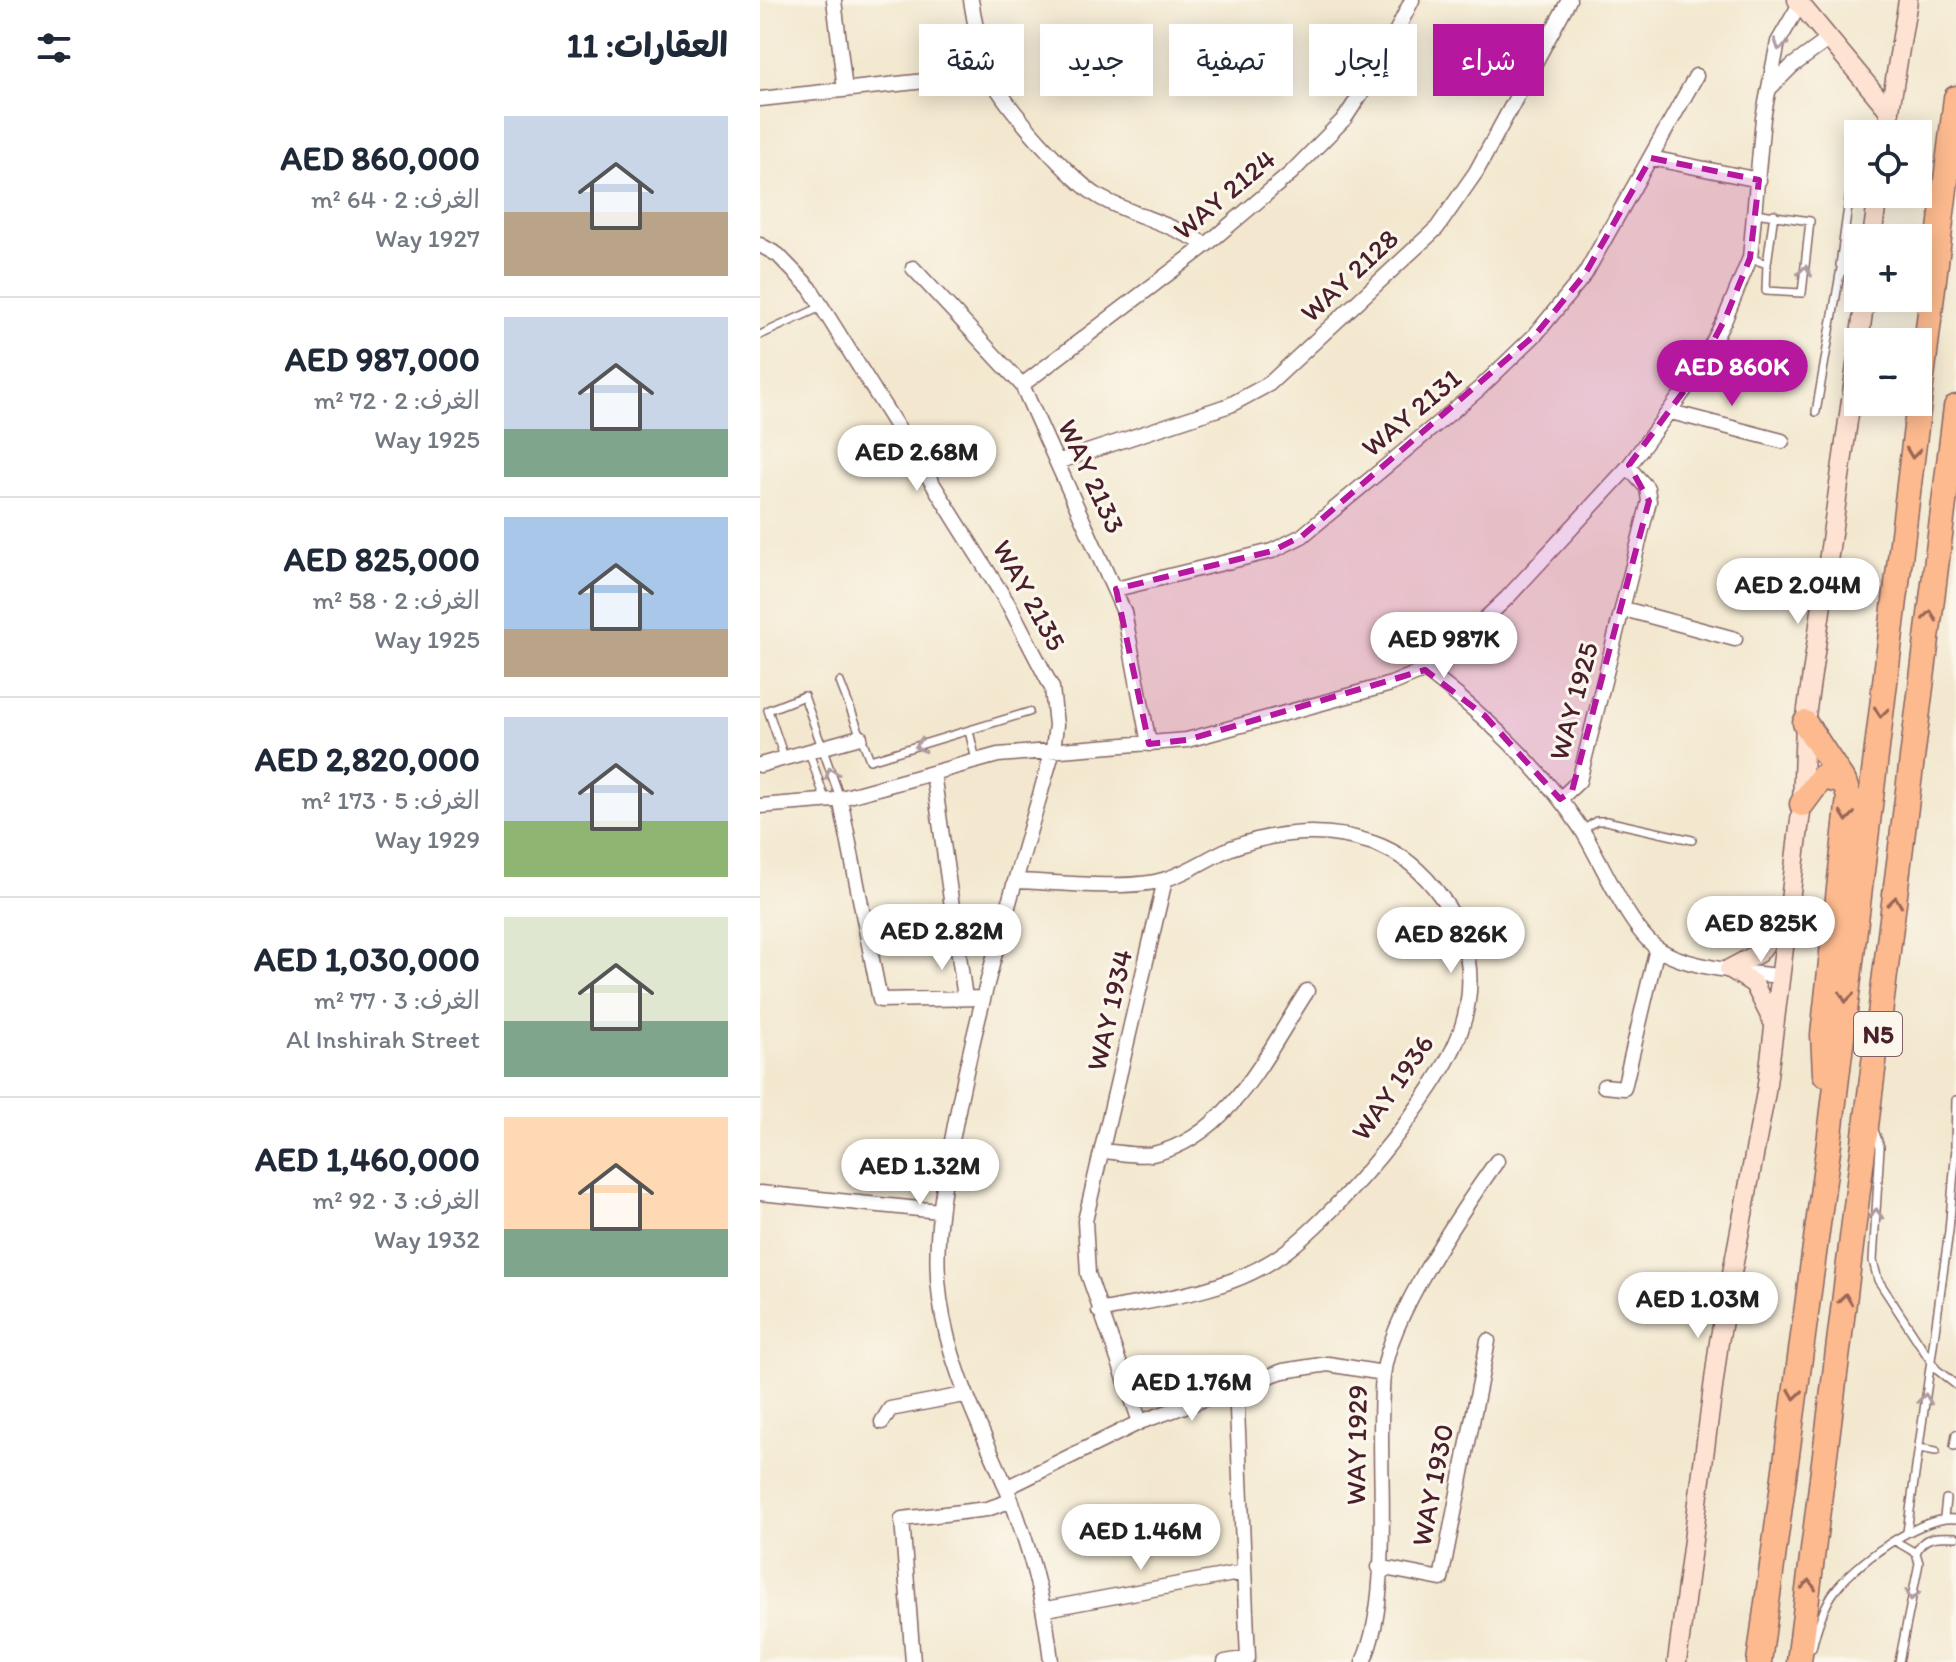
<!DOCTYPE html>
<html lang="ar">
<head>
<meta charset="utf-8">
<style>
	:root { --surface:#fff; --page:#f2f2f3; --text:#1f2937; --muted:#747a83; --line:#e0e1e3; --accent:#b5179e }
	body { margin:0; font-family:Itim,"Playpen Sans Arabic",sans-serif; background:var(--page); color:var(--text); direction:rtl; height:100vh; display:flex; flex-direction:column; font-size:30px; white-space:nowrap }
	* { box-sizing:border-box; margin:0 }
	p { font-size:26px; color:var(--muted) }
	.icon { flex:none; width:44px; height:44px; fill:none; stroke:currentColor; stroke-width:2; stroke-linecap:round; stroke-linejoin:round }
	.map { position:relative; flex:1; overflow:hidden; direction:ltr }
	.details { display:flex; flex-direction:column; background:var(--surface); width:760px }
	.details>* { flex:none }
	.hud { position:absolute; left:24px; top:24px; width:760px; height:72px; direction:rtl; display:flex; gap:16px }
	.buttons { position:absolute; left:1084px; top:120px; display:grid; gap:16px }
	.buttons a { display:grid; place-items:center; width:88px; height:88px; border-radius:0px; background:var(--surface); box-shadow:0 4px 20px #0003; font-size:40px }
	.price { position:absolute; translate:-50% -68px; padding:0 18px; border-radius:28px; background:#fff; color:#222; font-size:26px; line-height:52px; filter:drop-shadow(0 2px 4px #0008) }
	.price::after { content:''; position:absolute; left:50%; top:48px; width:24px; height:18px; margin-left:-12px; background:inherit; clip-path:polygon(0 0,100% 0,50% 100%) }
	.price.selected { background:var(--accent); color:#fff }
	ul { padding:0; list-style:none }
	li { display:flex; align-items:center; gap:24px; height:200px; padding:0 32px }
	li+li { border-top:2px solid var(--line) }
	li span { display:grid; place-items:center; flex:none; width:224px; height:160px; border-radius:0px; color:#555 }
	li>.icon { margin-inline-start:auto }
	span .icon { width:96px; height:96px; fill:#fffc; stroke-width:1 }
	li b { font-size:34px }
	h2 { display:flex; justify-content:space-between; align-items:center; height:96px; padding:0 32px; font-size:34px }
	.pill { padding:0 28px; border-radius:0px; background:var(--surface); box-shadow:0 4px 20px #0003; font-size:28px; line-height:72px }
	.pill.selected { background:var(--accent); color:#fff }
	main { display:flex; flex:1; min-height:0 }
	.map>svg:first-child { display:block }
</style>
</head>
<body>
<main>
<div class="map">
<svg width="1196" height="1662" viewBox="0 0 1196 1662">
	<rect width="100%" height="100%" fill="#fbf7ec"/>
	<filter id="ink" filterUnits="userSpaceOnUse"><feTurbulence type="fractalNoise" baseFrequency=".0125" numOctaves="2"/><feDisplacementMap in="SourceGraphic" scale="16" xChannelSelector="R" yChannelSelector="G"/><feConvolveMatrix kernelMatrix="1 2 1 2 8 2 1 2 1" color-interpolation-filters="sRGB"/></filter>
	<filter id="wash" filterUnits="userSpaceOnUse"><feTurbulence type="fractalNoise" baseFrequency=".006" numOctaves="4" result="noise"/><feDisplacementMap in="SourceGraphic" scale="32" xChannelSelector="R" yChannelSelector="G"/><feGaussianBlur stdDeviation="1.8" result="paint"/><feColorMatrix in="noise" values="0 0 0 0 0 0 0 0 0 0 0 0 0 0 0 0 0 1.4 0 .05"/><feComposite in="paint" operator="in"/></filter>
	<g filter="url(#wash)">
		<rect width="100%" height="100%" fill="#f3e8cf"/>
	</g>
	<g filter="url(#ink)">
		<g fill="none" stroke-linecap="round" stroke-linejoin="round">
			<g stroke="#856564" stroke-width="10">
				<path id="lane" d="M1098 181 1090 192 1080 265 1098 286
					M990 258 1007 264 1006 291 1042 293 1050 221 995 213
					M1007 264 1014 214
					M0 335 61 307
					M1056 412 1081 268
					M80 682 110 760 269 712
					M209 731 216 760
					M49 752 65 799
					M24 757 8 710 44 696 80 798
					M822 831 836 821H846L932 840
					M1114 1130 1120 1147 1113 1261 1118 1280 1176 1369 1196 1385
					M1195 1147 1196 1100
					M1194 1446 1196 1434
					M1159 1448 1176 1451
					M1184 1517 1186 1499
					M1147 1532 1189 1231 1196 1147
					M1135 1541 1156 1553 1159 1563 1139 1662
					M1156 1553C1163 1535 1179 1536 1196 1537
					M1052 1648C1056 1631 1062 1611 1072 1595 1090 1567 1161 1514 1196 1519"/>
			</g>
			<g stroke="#856564" stroke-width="17">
				<path id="street" d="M74 0 85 90
					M211 0C215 24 219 48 228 71 240 102 312 182 341 198 375 216 412 224 446 245
					M1009 89 1032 66 1069 39
					M0 99 229 74
					M891 158 999 180
					M0 245 18 255 50 288 250 607 292 688 296 725 293 750C257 875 219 998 195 1125 184 1182 172 1241 180 1299 189 1367 220 1425 246 1487 269 1544 285 1601 291 1662
					M153 268 262 385 364 612 389 744
					M262 385 446 245 531 173 585 118 618 68 652 0
					M911 412 1022 441
					M297 462 470 405 509 384 677 228 716 172 809 0
					M356 589 512 551 542 536 719 389 776 334 825 274 936 76
					M864 609 975 639
					M665 670C725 716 780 766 822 830 842 862 868 927 897 948 924 968 988 973 1021 976
					M0 765 100 737
					M173 773 205 998
					M80 798 120 1000 221 998
					M800 799 819 781 889 501 887 488 868 467
					M0 806 74 800 238 755 427 740 631 684 665 670 694 648 747 598 868 467 935 376 965 319 990 258 1003 118 1018 42 1040 4
					M256 881C295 882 371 891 406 879 429 872 449 857 471 848 517 831 567 827 613 843 643 853 665 874 682 898 710 938 717 982 701 1030 681 1092 568 1227 512 1261 462 1293 397 1299 339 1311
					M198 941 240 938
					M844 1086 864 1088 897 948
					M343 1151C358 1152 378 1157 393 1154 470 1137 507 1052 547 991
					M0 1193 179 1211
					M122 1422 130 1409 204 1395
					M380 1422 328 1274 325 1221 405 880
					M246 1488 380 1422 523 1371 568 1364 623 1373
					M619 1567 681 1579 728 1341
					M286 1609 484 1572
					M153 1662 142 1519 227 1509 250 1501
					M465 1662 488 1658 476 1387
					M603 1662C635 1592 615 1456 623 1376 629 1317 702 1210 737 1161"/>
			</g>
			<g stroke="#856564" stroke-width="21">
				<path id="secondary" d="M1037 0 1130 112
					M1126 134 1148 0
					M1112 238 1118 194
					M1099 342 1105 298
					M969 969 999 953 1026 914
					M972 970 994 984 1013 1022
					M917 1662 959 1342 1006 1092 1042 804 1045 723 1098 351"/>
			</g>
			<g stroke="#856564" stroke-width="27">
				<path id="highway" d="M1045 723 1084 782 1089 797 1063 1035 1065 1074
					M1042 804 1062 777 1084 782
					M999 1662 1069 1143 1196 98
					M1039 1662 1196 407"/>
			</g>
			<use href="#lane" stroke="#fff" stroke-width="7"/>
			<use href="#street" stroke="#fff" stroke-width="14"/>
			<use href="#secondary" stroke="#fee3d2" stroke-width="18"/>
			<use href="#highway" stroke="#fcba8e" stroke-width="24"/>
		</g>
		<defs><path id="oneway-chevron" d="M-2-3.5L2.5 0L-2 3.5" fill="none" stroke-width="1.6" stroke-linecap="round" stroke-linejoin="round" transform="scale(2)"/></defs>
		<g stroke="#ae9aa0">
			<use href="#oneway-chevron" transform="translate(1020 45) rotate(109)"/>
			<use href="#oneway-chevron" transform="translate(1045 271) rotate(-82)"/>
			<use href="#oneway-chevron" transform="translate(160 746) rotate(163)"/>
			<use href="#oneway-chevron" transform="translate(71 773) rotate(-110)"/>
			<use href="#oneway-chevron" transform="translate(1116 1214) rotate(-87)"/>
			<use href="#oneway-chevron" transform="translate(1165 1399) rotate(-83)"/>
			<use href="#oneway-chevron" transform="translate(1152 1595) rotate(102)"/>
		</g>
		<g stroke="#9a6558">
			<use href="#oneway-chevron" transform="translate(1153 453) rotate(97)"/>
			<use href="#oneway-chevron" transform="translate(1170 616) rotate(-83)"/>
			<use href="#oneway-chevron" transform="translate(1121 712) rotate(97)"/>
			<use href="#oneway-chevron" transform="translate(1087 816) rotate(96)"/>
			<use href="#oneway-chevron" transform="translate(1135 902) rotate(-83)"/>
			<use href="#oneway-chevron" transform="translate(1086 997) rotate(97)"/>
			<use href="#oneway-chevron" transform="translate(1085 1299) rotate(-83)"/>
			<use href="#oneway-chevron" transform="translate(1035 1394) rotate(98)"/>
			<use href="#oneway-chevron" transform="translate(1049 1585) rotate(-83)"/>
		</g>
	</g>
	<path fill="#b5179e" fill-opacity="0.2" stroke="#b5179e" stroke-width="6" stroke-dasharray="16 10" stroke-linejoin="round" d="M891 158 999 180 990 258 965 319 935 376 869 465 889 501 812 791 800 799 725 716 665 670 427 740 389 744 356 589 512 551 542 536 776 334 825 274Z"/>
	<g text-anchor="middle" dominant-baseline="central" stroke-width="6" stroke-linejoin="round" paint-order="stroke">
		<rect fill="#fbf7ec" stroke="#7f6065" stroke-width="2" x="1094" y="1012" width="48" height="44" rx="6"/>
		<g font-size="26" font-weight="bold" fill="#4a1f2b">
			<text x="1118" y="1034">N5</text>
		</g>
		<g font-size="28" fill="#4a1f2b" stroke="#fbf7ec">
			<text transform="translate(464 194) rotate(-40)">WAY 2124</text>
			<text transform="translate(589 275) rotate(-43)">WAY 2128</text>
			<text transform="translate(651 412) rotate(-40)">WAY 2131</text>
			<text transform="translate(332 476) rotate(65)">WAY 2133</text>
			<text transform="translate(270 595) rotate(61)">WAY 2135</text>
			<text transform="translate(813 701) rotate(-75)">WAY 1925</text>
			<text transform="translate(349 1010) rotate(-77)">WAY 1934</text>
			<text transform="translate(632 1087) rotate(-55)">WAY 1936</text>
			<text transform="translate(596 1445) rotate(-89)">WAY 1929</text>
			<text transform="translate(672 1485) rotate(-79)">WAY 1930</text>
		</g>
	</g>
</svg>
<div class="buttons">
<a><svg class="icon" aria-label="locate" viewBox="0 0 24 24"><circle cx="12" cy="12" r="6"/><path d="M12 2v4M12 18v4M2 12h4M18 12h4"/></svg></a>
<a>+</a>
<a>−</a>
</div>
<b class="price selected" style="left:972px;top:408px">AED 860K</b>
<b class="price" style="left:157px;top:493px">AED 2.68M</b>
<b class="price" style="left:1038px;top:626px">AED 2.04M</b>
<b class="price" style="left:684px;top:680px">AED 987K</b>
<b class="price" style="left:1001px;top:964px">AED 825K</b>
<b class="price" style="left:182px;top:972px">AED 2.82M</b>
<b class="price" style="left:691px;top:975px">AED 826K</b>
<b class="price" style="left:160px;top:1207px">AED 1.32M</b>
<b class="price" style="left:938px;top:1340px">AED 1.03M</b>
<b class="price" style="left:432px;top:1423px">AED 1.76M</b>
<b class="price" style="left:381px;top:1572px">AED 1.46M</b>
<div class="hud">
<a class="pill selected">شراء</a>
<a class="pill">إيجار</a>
<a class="pill">تصفية</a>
<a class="pill">جديد</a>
<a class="pill">شقة</a>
</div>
</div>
<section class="details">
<h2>العقارات: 11<svg class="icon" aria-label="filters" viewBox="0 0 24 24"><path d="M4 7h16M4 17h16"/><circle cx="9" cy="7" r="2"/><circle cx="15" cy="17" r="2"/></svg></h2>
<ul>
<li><span style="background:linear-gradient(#c9d6e8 60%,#b9a48a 0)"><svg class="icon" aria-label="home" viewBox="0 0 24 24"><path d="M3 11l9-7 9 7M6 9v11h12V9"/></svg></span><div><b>AED 860,000</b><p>الغرف: 2 · 64 m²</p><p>Way 1927</p></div></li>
<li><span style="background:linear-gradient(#c9d6e8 70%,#7fa58c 0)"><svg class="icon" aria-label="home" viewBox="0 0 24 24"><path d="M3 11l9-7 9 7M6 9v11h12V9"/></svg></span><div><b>AED 987,000</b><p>الغرف: 2 · 72 m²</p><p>Way 1925</p></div></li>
<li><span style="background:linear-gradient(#a9c7e8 70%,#b9a48a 0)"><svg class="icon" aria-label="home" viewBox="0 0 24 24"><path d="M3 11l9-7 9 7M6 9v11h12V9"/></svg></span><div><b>AED 825,000</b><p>الغرف: 2 · 58 m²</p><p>Way 1925</p></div></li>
<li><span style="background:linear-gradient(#c9d6e8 65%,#8fb573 0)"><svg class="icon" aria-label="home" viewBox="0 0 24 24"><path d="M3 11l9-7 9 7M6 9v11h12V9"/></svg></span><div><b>AED 2,820,000</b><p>الغرف: 5 · 173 m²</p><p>Way 1929</p></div></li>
<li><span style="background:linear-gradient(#dfe7d0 65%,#7fa58c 0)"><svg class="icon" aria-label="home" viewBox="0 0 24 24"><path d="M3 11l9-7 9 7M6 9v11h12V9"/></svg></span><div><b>AED 1,030,000</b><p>الغرف: 3 · 77 m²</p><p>Al Inshirah Street</p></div></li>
<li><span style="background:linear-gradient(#ffd9b3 70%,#7fa58c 0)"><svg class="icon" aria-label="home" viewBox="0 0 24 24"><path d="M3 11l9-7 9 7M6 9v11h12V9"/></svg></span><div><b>AED 1,460,000</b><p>الغرف: 3 · 92 m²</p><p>Way 1932</p></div></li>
</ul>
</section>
</main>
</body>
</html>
